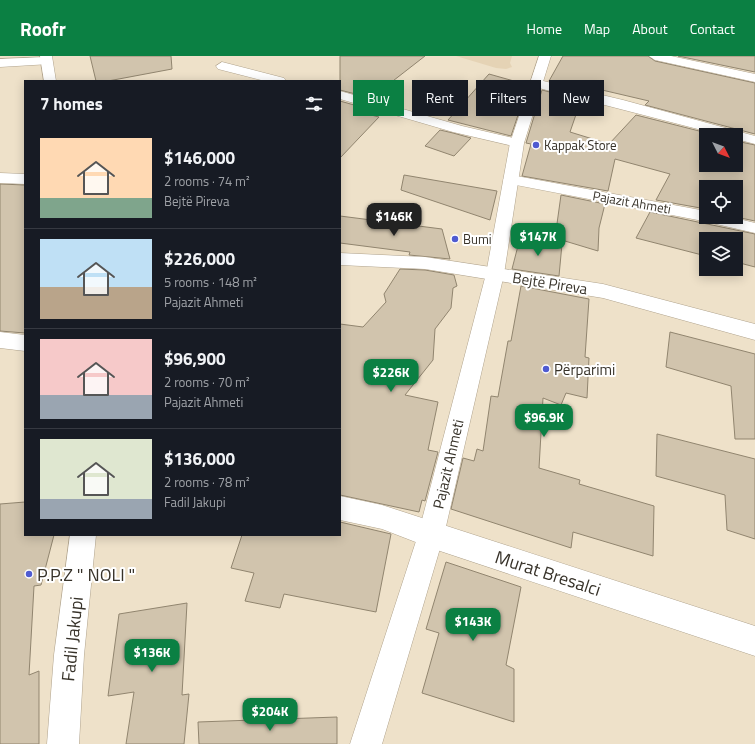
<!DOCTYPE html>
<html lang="en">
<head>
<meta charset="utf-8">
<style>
	:root { --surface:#171b24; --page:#20242c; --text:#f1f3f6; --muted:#9ea1a6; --line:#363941; --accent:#0b8043 }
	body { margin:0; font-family:"Titillium Web",sans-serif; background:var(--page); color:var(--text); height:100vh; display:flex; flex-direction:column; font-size:15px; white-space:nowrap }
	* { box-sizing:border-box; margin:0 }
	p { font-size:13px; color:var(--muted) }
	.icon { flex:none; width:22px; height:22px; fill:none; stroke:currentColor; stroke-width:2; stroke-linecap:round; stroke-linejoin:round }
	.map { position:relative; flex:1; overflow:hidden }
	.side { position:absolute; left:24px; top:24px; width:317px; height:456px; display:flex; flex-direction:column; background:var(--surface); border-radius:0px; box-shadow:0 2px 10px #0003 }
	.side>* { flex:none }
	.hud { position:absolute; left:353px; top:24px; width:342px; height:36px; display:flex; gap:8px }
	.needle { width:26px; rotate:132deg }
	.fabs { position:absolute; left:699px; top:72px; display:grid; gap:8px }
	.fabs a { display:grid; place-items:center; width:44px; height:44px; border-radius:0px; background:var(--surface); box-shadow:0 2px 10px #0003; font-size:20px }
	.price { position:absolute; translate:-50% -34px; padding:0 9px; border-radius:8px; background:var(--accent); color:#fff; font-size:13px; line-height:26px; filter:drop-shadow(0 1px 2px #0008) }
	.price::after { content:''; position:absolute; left:50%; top:24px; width:12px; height:9px; margin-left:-6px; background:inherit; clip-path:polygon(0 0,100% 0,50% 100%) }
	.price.selected { background:#222; color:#fff }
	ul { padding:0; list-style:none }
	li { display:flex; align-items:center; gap:12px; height:100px; padding:0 16px }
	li+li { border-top:1px solid var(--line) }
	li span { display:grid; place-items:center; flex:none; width:112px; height:80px; border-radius:0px; color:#555 }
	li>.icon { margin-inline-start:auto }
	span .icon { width:48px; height:48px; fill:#fffc; stroke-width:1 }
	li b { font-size:17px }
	h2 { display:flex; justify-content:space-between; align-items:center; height:48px; padding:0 16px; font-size:17px }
	.chip { padding:0 14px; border-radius:0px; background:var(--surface); box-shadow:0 2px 10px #0003; font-size:14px; line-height:36px }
	.chip.selected { background:var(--accent); color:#fff }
	header { display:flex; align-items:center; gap:24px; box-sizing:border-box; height:56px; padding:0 20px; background:var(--accent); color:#fff }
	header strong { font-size:19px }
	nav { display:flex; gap:22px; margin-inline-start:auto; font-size:14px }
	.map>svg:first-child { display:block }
</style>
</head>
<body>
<header>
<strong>Roofr</strong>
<nav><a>Home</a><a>Map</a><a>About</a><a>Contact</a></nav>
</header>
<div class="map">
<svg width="755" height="688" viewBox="0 0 755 688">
	<rect width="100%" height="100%" fill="#eee1c9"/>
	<path fill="#e5d3b5" d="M456 0H512L510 7 512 11 506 13 496 12Z"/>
	<path fill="#d1c4ad" stroke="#91856f" d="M90 0H171L172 13 108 25H96Z
		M340 0H425L371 42 340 34Z
		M563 0H648L655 5 755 27V78L645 49 649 45 585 30 584 33 549 25Z
		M678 0H755V16Z
		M489 18 528 29 511 80 448 64Z
		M542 34 581 44 570 76 609 88 636 59 715 79H706V109H736V85L755 89V165L736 161V131H706V153L656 144 670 118 615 103 608 135 522 120 531 88 526 87Z
		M340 45 361 51 355 55 379 61 340 102Z
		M440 74 453 77 471 82 454 100 425 90Z
		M404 119 497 135 490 164 401 134Z
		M0 128 25 129V277L0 275Z
		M561 139 605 148 599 172 598 195 555 182Z
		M650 156 755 178V211L736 206V183H706V200L636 182Z
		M340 160 442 173 450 203 409 199 410 196 340 187Z
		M520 182 562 188 559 220 512 213Z
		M400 213 425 214 454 219 457 230 453 232 451 252 435 273 433 304 405 339 438 346 428 394 438 396 425 445 422 444 419 456 340 439V268L363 271 386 246 384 238Z
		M521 230 589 243 585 301 589 302 587 342 566 337 561 349 543 342 539 412 580 424 579 428 654 450 653 500 573 476 571 492 451 453 463 402 474 405 477 393 483 395 491 340 498 341 508 285H511Z
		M670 276 755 298V383H735L731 330 666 311Z
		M657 378 755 403V483L727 474 725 439 656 420Z
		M25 446V479H54L41 529 34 530 29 619 39 615V688H0V448Z
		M340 466 391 478 376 556 284 538 280 552 245 545 254 517 231 512 242 479H340Z
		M446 506 521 531 506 609 514 613V666L422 637 439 577 426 573Z
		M187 547 182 639 189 638 184 688H126L134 636 108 640 119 558Z
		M337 661V688H199L198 666Z"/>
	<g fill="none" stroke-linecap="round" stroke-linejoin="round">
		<g stroke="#b0a38d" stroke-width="1">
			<path id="minor" d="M649 0H671L755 18V26L655 4Z
				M46 1 52 5 50 8 0 11V3Z
				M222 6 284 22 286 25H265L218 13 216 10Z
				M535 23 623 44 755 80V88L736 83V79H721L531 30 529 27Z
				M340 35 462 70 522 84 524 87 522 90 517 91 453 76 340 43Z
				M0 117 25 118V128L0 127Z
				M511 119 706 155V161H731L755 167V177L703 165 506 127 503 124 506 121Z
				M340 197 425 201 603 228 755 268V284L603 242 425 213 340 209Z
				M0 276 25 279V295L0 292Z
				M340 440 382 449 755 570V600L431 492 382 473 340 464Z"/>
		</g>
		<g stroke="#b0a38d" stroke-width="1">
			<path id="tertiary" d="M40 0H52L56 25H44Z
				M539 0H551L524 87 504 218 444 479 382 688H350L418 479 486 218 510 87Z
				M70 479H96L84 599 79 688H47L54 599Z"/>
		</g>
		<use href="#minor" fill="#fff" fill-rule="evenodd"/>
		<use href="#tertiary" fill="#fff" fill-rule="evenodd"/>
	</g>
	<g fill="#4f5bd1" stroke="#fff" stroke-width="1.5">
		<circle cx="536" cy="89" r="4"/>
		<circle cx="455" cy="183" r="4"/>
		<circle cx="546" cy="313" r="4"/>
		<circle cx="29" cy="518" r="4"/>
	</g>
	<g text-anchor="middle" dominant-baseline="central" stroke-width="4" stroke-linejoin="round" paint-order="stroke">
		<g font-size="13" fill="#373229" stroke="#fff" text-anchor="start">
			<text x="544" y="89">Kappak Store</text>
			<text x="463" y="183">Bumi</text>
		</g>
		<g font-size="13" fill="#373229" stroke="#fff">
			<text transform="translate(632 146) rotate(10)">Pajazit Ahmeti</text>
		</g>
		<g font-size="15" fill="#373229" stroke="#fff">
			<text transform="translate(550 227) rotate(9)">Bejtë Pireva</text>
			<text transform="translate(448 408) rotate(-77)">Pajazit Ahmeti</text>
		</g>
		<g font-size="15" fill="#373229" stroke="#fff" text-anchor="start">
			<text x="554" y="313">Përparimi</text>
		</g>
		<g font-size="18" fill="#373229" stroke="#fff">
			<text transform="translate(548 517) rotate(18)">Murat Bresalci</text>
			<text transform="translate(72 583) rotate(-84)">Fadil Jakupi</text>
		</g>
		<g font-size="18" fill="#373229" stroke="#fff" text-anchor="start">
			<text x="37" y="518">P.P.Z " NOLI "</text>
		</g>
	</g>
</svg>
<div class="fabs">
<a><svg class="needle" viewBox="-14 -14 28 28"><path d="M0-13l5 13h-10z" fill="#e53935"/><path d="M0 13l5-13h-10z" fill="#9ea1a6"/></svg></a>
<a><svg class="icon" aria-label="locate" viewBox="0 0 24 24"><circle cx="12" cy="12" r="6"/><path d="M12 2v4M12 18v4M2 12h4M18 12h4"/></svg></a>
<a><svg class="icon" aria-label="layers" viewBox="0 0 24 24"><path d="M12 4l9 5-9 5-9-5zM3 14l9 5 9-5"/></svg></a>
</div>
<b class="price selected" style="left:394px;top:181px">$146K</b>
<b class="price" style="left:538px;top:201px">$147K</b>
<b class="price" style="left:391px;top:337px">$226K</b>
<b class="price" style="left:544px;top:382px">$96.9K</b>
<b class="price" style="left:473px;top:586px">$143K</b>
<b class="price" style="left:152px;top:617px">$136K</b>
<b class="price" style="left:270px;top:676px">$204K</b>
<div class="hud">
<a class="chip selected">Buy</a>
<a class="chip">Rent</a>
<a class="chip">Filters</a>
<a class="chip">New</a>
</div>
<section class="side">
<h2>7 homes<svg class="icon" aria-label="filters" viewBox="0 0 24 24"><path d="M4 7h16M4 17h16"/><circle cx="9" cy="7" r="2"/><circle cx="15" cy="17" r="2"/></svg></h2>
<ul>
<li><span style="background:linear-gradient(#ffd9b3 75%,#7fa58c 0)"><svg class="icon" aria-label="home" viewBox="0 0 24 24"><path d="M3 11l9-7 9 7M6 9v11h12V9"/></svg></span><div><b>$146,000</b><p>2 rooms · 74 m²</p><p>Bejtë Pireva</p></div></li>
<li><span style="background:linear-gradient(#bfe0f5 60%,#b9a48a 0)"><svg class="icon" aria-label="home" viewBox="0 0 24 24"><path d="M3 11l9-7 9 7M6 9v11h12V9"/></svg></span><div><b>$226,000</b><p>5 rooms · 148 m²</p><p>Pajazit Ahmeti</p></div></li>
<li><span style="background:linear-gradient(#f6c9c9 70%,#9aa5b1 0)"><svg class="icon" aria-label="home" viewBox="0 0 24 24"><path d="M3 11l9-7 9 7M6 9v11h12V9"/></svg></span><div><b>$96,900</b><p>2 rooms · 70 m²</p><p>Pajazit Ahmeti</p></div></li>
<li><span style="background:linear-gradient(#dfe7d0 75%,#9aa5b1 0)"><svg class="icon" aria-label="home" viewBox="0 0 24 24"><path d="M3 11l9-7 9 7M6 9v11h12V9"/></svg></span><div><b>$136,000</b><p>2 rooms · 78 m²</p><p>Fadil Jakupi</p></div></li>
</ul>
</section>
</div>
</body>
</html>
